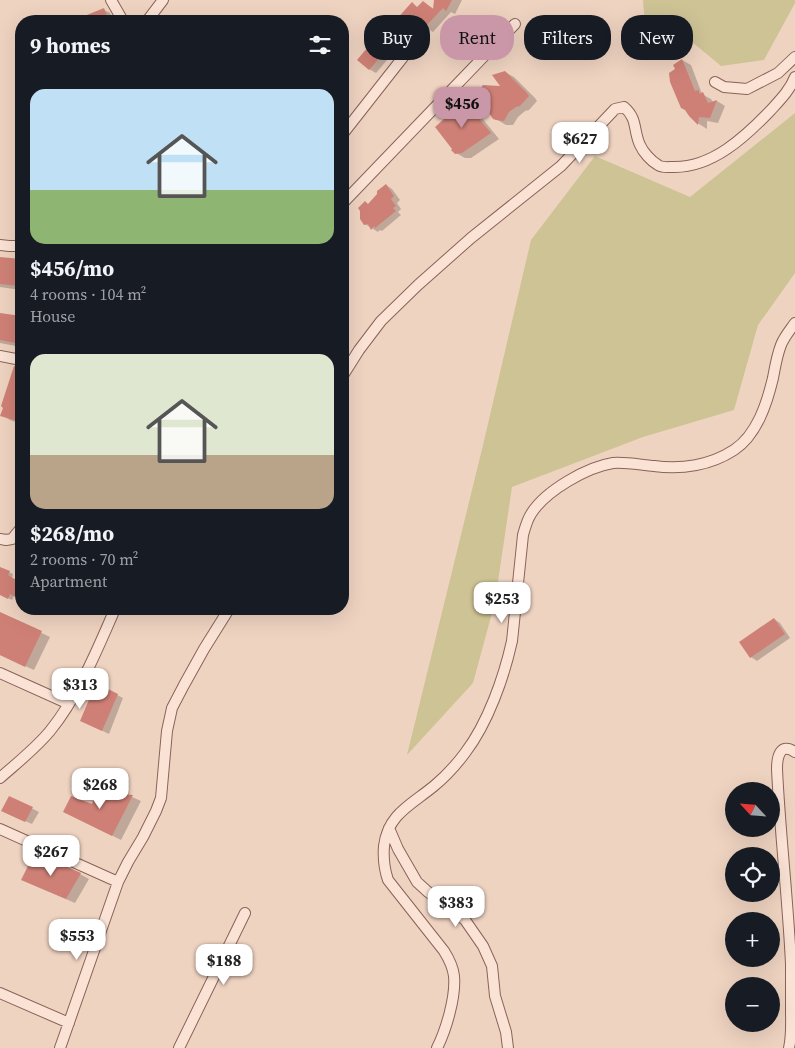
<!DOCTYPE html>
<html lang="en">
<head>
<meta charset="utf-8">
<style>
	:root { --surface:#171b24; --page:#242831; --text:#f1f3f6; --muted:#9ea1a6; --accent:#ca97a9 }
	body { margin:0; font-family:"Source Serif 4",serif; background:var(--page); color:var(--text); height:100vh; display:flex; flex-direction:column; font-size:19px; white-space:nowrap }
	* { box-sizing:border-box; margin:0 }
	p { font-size:16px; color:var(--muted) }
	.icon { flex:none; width:28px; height:28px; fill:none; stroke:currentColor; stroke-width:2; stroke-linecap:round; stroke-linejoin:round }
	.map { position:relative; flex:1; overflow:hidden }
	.side { position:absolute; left:15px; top:15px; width:334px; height:600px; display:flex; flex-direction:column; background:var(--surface); border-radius:20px; box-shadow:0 5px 20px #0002 }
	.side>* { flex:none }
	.guide { position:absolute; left:364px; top:15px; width:356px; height:45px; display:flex; gap:10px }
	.needle { width:32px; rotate:296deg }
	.controls { position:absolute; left:725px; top:782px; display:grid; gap:10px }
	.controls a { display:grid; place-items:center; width:55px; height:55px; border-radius:50%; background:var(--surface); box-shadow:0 5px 20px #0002; font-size:25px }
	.price { position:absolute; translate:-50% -42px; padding:0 11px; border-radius:10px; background:#fff; color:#222; font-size:16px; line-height:32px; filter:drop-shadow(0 1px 2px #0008) }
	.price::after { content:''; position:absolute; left:50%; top:30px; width:15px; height:11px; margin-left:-8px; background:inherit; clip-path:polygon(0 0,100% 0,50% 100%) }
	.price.current { background:var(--accent); color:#111 }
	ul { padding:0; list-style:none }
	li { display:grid; align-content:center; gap:10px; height:265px; padding:0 15px }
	li span { display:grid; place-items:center; height:155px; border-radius:15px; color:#555 }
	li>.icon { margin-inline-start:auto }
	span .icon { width:90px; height:90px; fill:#fffc; stroke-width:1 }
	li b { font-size:21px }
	h2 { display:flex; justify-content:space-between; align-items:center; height:60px; padding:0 15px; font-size:21px }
	.tag { padding:0 18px; border-radius:20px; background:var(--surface); box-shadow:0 5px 20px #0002; font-size:18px; line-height:45px }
	.tag.current { background:var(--accent); color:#111 }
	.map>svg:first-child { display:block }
</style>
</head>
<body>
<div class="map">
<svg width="795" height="1048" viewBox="0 0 795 1048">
	<rect width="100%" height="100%" fill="#efd3c1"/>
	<path fill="#cec395" d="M643 0H795V3L764 60 721 66 674 27 645 28Z
		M795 113V273L758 325 734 410 643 437 512 487 495 602 473 683 407 755 483 445 531 240 595 156 690 197Z"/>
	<path fill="#0003" d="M435 0H462L455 14 451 12 433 32 425 27 423 30 416 26 411 31 403 27 412 4 418 8 423 2 434 9Z
		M104 10 110 13 113 21H79L78 19Z
		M374 43 381 47 383 45 394 52 376 73 369 69Z
		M682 60 691 65 702 94 711 99 713 102 717 101 725 106 718 123 707 121V129L699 124 690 115 676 69Z
		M505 72 514 77 535 98 537 101 529 110 525 111 518 117 513 125H506L494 118 502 87Z
		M465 103 473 107 499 139 471 158H465L456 153Z
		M386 185 392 189 400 200 397 203 401 209 398 212 401 215 382 231 380 230 378 232 365 224 369 205Z
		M20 189H21V199L17 197Z
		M0 259 21 260V290L0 287Z
		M0 314 21 317V347L0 343Z
		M15 367 21 369V424L10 420 2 415Z
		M0 568 13 574 12 578 21 584V583V599L14 596 12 600 0 594Z
		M0 613 50 637 34 670 0 655Z
		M774 619 780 623 790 638 757 661 751 657Z
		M117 695 123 698 109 734 88 724Z
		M117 794 132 797 141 801 121 840 73 816 92 805Z
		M10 797 39 812 32 824 9 814Z
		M50 866 80 874 89 879 75 903 31 884Z"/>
	<path fill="#cf8076" d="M434 0H452L446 11 443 8 424 28 418 22 414 26 408 21 402 28 395 21 412 2 417 7 423 1 433 9Z
		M104 8 109 21H72Z
		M373 41 380 47 383 43 388 48 369 70 357 60Z
		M682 59 695 91 699 90V94L703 92 708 103 717 100 710 118 699 117 698 125 689 116 685 110 681 108 670 82 669 73 675 69 673 65Z
		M505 71 526 92 529 96 520 106 516 107 509 112 504 121 496 120 493 119 476 94 483 85 500 86 492 75Z
		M464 101 491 133 462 153 455 154 451 150 452 149 435 127Z
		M386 184 394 196 391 199 396 206 393 208 396 211 375 228 374 226 371 230 368 224 364 225 360 219V211L358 208 365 201 368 204 377 194V191Z
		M0 257 21 259V286L0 284Z
		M0 313 21 316V344L0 340Z
		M14 366 21 367V422L0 416 3 408 1 406Z
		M0 567 10 571 8 575 21 583V600L10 594 8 599 0 595Z
		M0 612 42 631 25 667 0 655Z
		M774 618 785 634 750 658 739 642Z
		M96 683 118 694 102 731 80 721Z
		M100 785 117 793 133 795 112 836 63 812 71 796 92 804Z
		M9 796 33 807 25 822 1 811Z
		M33 856 50 864 54 861 81 873 66 899 21 880Z"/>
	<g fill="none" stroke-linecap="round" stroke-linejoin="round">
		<g stroke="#896358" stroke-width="12">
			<path id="minor" d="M111 0 123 21
				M147 21 163 0
				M715 82 724 87 747 89 778 73 795 57
				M342 135 404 56
				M342 204 515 24
				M0 245 9 246H21
				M0 356 21 360
				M342 377 359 350 381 321 418 285 471 238 561 166 615 109 624 107C638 119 633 130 640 145 643 152 651 161 658 165 662 168 668 167 673 167 712 168 745 137 770 111 780 100 790 90 795 77
				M0 539 6 540 12 539 21 528
				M0 673 69 704
				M0 778C17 763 36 748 50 731 79 695 97 650 115 609
				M389 828 398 849 417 882 428 892 465 920 483 946 492 966 495 996 506 1032 508 1048
				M0 829 118 882
				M0 993 69 1023
				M60 1048 118 882 128 862 143 837 156 811 161 798 167 731 172 708 184 685 204 649 229 609
				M179 1048 245 913
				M437 1048C446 1030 456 997 454 976 453 967 449 959 444 951L388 880C384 868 383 858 384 846 388 814 411 805 434 786 445 777 456 765 465 753 488 723 504 677 512 641L523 535C525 528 527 520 531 514 545 491 587 467 613 463 627 462 641 465 654 466 682 470 711 465 734 450 757 435 767 403 773 378 775 367 777 355 781 345 784 337 790 330 795 323
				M789 1048C792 1035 791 1023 791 1010 791 994 791 979 791 964 788 899 780 834 777 769 777 757 780 742 795 752"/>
		</g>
		<use href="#minor" stroke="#fae3d5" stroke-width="10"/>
	</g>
</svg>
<div class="controls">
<a><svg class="needle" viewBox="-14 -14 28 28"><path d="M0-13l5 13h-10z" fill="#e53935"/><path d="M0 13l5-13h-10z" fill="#9ea1a6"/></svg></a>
<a><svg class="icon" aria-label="locate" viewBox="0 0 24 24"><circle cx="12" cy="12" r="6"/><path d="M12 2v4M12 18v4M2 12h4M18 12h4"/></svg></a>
<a>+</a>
<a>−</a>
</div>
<b class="price current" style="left:462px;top:129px">$456</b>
<b class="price" style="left:580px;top:164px">$627</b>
<b class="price" style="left:502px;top:624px">$253</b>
<b class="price" style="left:80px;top:710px">$313</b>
<b class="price" style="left:100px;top:810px">$268</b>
<b class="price" style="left:51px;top:877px">$267</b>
<b class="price" style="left:456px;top:928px">$383</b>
<b class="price" style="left:77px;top:961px">$553</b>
<b class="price" style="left:224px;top:986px">$188</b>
<div class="guide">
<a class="tag">Buy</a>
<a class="tag current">Rent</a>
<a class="tag">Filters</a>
<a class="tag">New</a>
</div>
<section class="side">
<h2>9 homes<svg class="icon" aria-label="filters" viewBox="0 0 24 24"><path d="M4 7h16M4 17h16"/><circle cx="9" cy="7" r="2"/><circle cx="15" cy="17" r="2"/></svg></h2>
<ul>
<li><span style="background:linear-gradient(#bfe0f5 65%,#8fb573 0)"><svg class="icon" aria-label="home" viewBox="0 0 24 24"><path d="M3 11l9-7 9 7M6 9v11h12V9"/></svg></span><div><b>$456/mo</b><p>4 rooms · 104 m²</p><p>House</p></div></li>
<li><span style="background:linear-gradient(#dfe7d0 65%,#b9a48a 0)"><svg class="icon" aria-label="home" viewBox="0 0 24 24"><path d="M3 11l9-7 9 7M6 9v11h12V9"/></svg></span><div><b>$268/mo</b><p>2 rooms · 70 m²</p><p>Apartment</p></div></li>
</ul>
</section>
</div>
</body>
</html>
